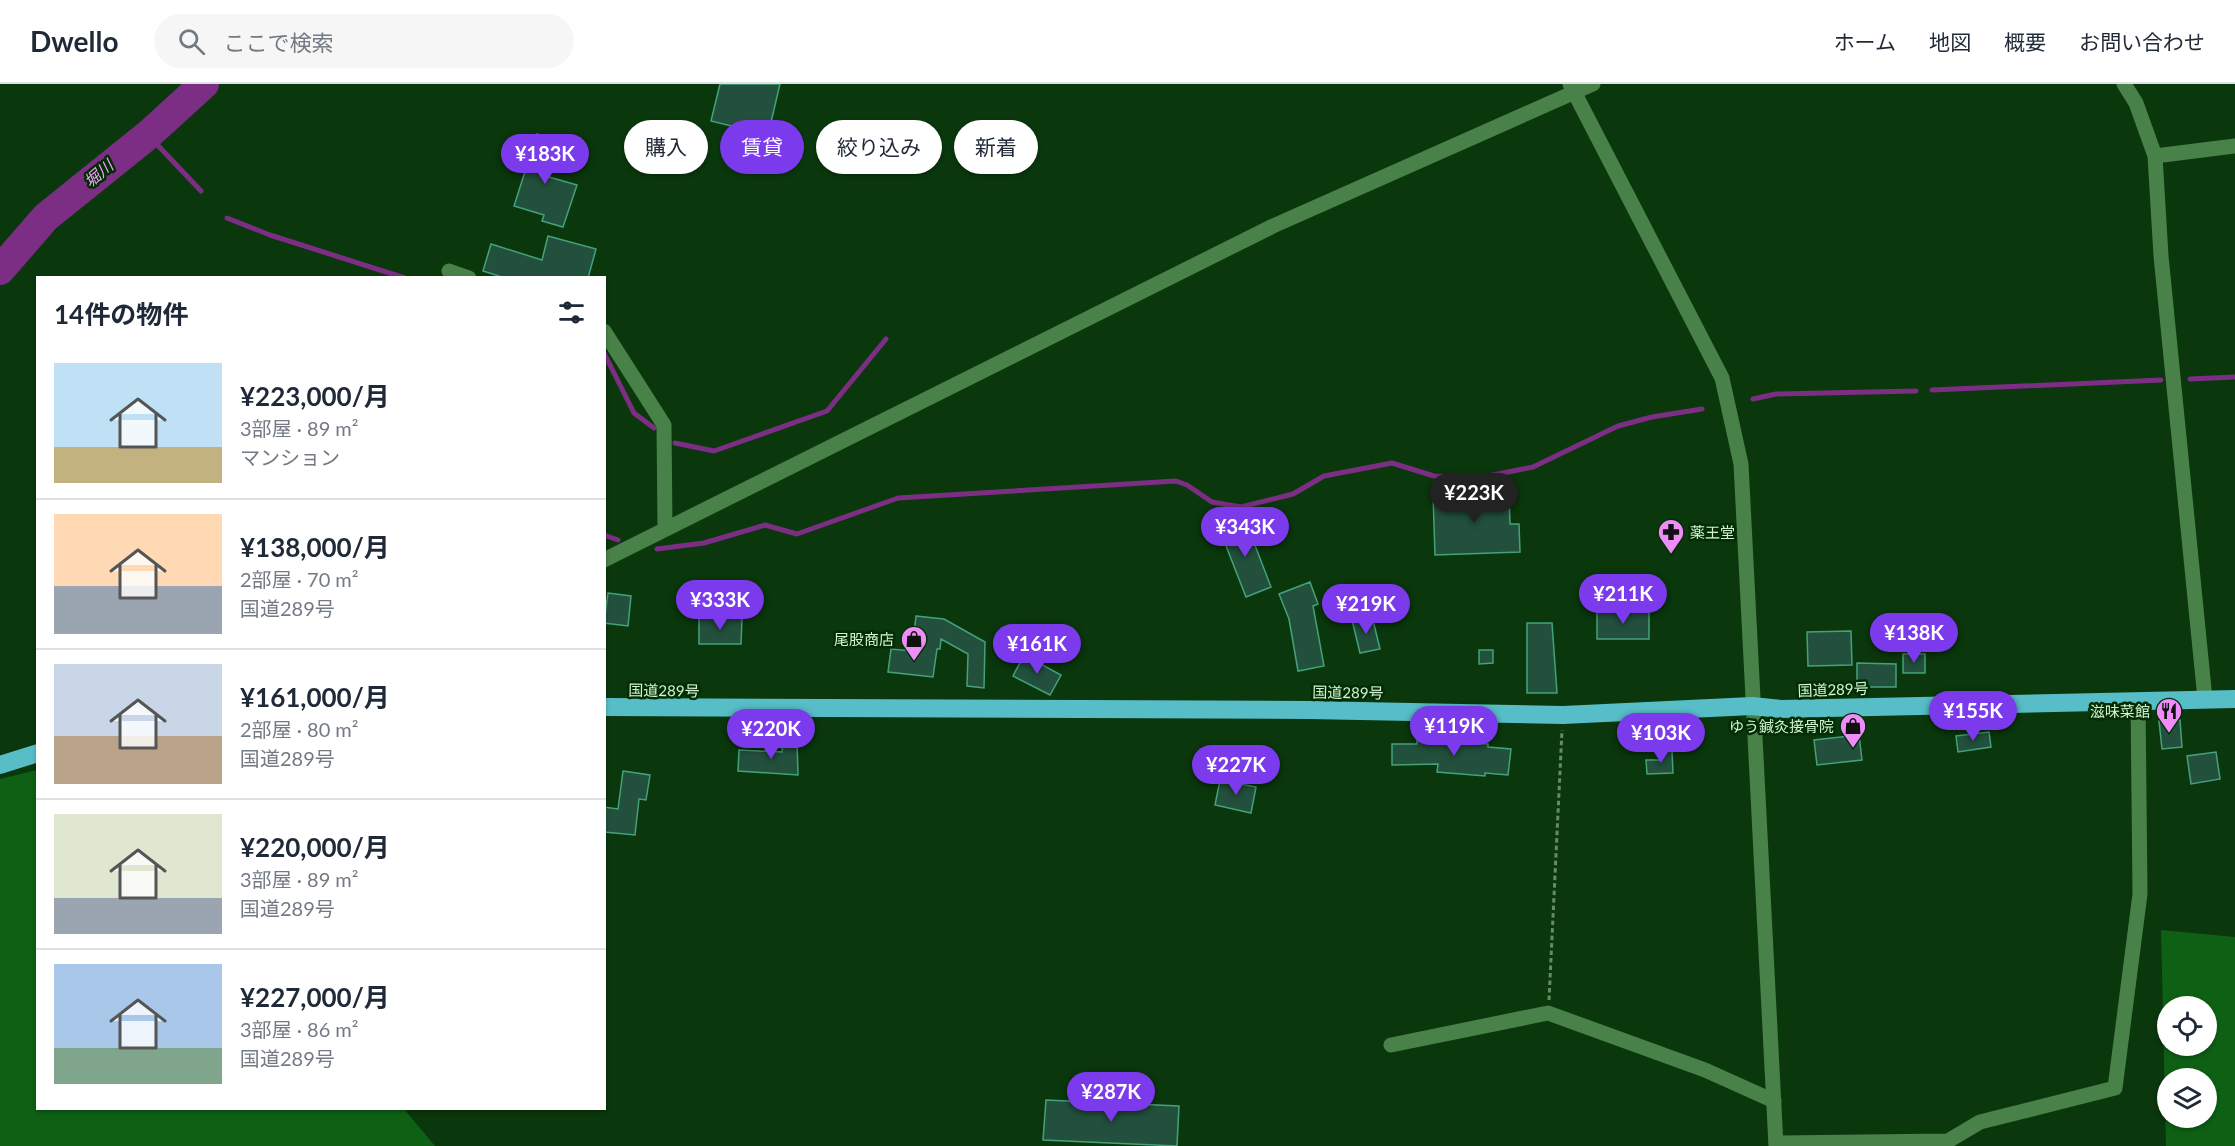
<!DOCTYPE html>
<html lang="ja">
<head>
<meta charset="utf-8">
<style>
	:root { --surface:#fff; --page:#f6f6f7; --text:#1f2937; --muted:#747a83; --line:#e0e1e3; --accent:#7c3aed }
	body { margin:0; font-family:Lato,"Noto Sans JP",sans-serif; background:var(--page); color:var(--text); height:100vh; display:flex; flex-direction:column; font-size:22px; white-space:nowrap }
	* { box-sizing:border-box; margin:0 }
	p { font-size:20px; color:var(--muted) }
	.icon { flex:none; width:33px; height:33px; fill:none; stroke:currentColor; stroke-width:2; stroke-linecap:round; stroke-linejoin:round }
	.map { position:relative; flex:1; overflow:hidden }
	.details { position:absolute; left:36px; top:192px; width:570px; height:834px; display:flex; flex-direction:column; background:var(--surface); border-radius:0px; box-shadow:0 2px 4px #0004 }
	.details>* { flex:none }
	.guide { position:absolute; left:624px; top:36px; width:570px; height:54px; display:flex; gap:12px }
	.controls { position:absolute; left:2157px; top:912px; display:grid; gap:12px }
	.controls a { display:grid; place-items:center; width:60px; height:60px; border-radius:50%; background:var(--surface); box-shadow:0 2px 4px #0004; font-size:30px }
	.price { position:absolute; translate:-50% -51px; padding:0 14px; border-radius:21px; background:var(--accent); color:#fff; font-size:20px; line-height:39px; filter:drop-shadow(0 2px 3px #0008) }
	.price::after { content:''; position:absolute; left:50%; top:36px; width:18px; height:14px; margin-left:-9px; background:inherit; clip-path:polygon(0 0,100% 0,50% 100%) }
	.price.current { background:#222; color:#fff }
	ul { padding:0; list-style:none }
	li { display:flex; align-items:center; gap:18px; height:150px; padding:0 18px }
	li+li { border-top:2px solid var(--line) }
	li span { display:grid; place-items:center; flex:none; width:168px; height:120px; border-radius:0px; color:#555 }
	li>.icon { margin-inline-start:auto }
	span .icon { width:72px; height:72px; fill:#fffc; stroke-width:1 }
	li b { font-size:26px }
	h2 { display:flex; justify-content:space-between; align-items:center; height:72px; padding:0 18px; font-size:26px }
	.chip { padding:0 21px; border-radius:27px; background:var(--surface); box-shadow:0 2px 4px #0004; font-size:21px; line-height:54px }
	.chip.current { background:var(--accent); color:#fff }
	header { display:flex; align-items:center; gap:36px; box-sizing:border-box; height:84px; padding:0 30px; background:var(--surface); border-bottom:2px solid var(--line) }
	header strong { font-size:28px }
	nav { display:flex; gap:33px; margin-inline-start:auto; font-size:21px }
	.search { width:420px; height:54px; background:var(--page); display:flex; align-items:center; gap:15px; box-sizing:border-box; padding:0 21px; border-radius:33px; color:var(--muted); font-size:22px }
	.map>svg:first-child { display:block }
</style>
</head>
<body>
<header>
<strong>Dwello</strong>
<div class="search"><svg class="icon" aria-label="search" viewBox="0 0 24 24"><circle cx="10" cy="10" r="6"/><path d="M15 15l6 6"/></svg>ここで検索</div>
<nav><a>ホーム</a><a>地図</a><a>概要</a><a>お問い合わせ</a></nav>
</header>
<div class="map">
<svg width="2235" height="1062" viewBox="0 0 2235 1062">
	<rect width="100%" height="100%" fill="#0a370c"/>
	<path fill="#0d6014" fill-rule="evenodd" d="M37 686 38 1024 404 1025 435 1062H0V695Z
		M2161 846 2235 853V1062H2166ZM2168 922H2206V962H2168ZM2168 994H2206V1034H2168Z"/>
	<g fill="none" stroke-linecap="round" stroke-linejoin="round">
		<path stroke="#7c2e84" stroke-width="5" d="M148 51 201 107
			M227 134 270 151 405 194
			M604 269 634 329 654 344
			M2190 295 2235 293
			M1932 306 2161 296
			M1753 315 1776 310 1916 307
			M675 359 714 367 827 327 886 255
			M604 451 618 456
			M657 465 704 459 765 441 797 450 898 414 1176 397 1187 401 1212 418 1241 423 1293 410 1324 392 1392 379 1434 392 1478 394 1533 383 1618 342 1652 333 1702 325"/>
		<path stroke="#7c2e84" stroke-width="30" d="M0 186 46 133 148 51 204 0"/>
	</g>
	<path fill="#22503d" stroke="#44a27b" stroke-width="1.5" d="M720 0H780L768 51 711 37Z
		M537 50 560 58 549 93 577 101 563 143 542 137 544 131 514 122Z
		M548 152 596 165 588 194H505L483 187 491 160 542 176Z
		M1509 408 1510 440H1519L1520 468 1435 471 1433 411Z
		M1245 435 1271 503 1246 513 1219 444Z
		M1310 498 1318 520 1313 522 1324 582 1298 587 1289 535 1279 510Z
		M608 509 631 512 628 542 604 539Z
		M1597 527H1649V555H1597Z
		M916 532 944 535 985 558 984 604 967 602 968 570 941 555 940 565H937L933 593 888 588 891 565 912 567Z
		M1372 532 1380 565 1360 569 1352 536Z
		M699 534H742L741 560H699Z
		M1527 539H1552L1557 609H1527Z
		M1851 547 1852 581 1808 582 1807 548Z
		M1479 566H1493V579L1479 580Z
		M1903 570H1925V589H1903Z
		M1024 571 1061 591 1050 611 1013 592Z
		M1857 579 1896 580V603H1857Z
		M2180 636 2182 663 2162 665 2159 637Z
		M1989 648 1991 663 1958 668 1956 652Z
		M1859 651 1862 676 1817 681 1814 656Z
		M783 656H797L798 691 738 687 739 666 782 668Z
		M1417 656 1488 660V663L1511 665 1508 691 1485 689V692L1437 688 1438 680 1392 681V660H1417Z
		M1672 667 1673 689 1647 690 1646 676H1660V668Z
		M2216 668 2220 695 2191 700 2187 672Z
		M623 687 650 691 646 716 639 715 635 751 604 748V723L618 725Z
		M1220 696 1256 703 1251 729 1215 721Z
		M1046 1016 1179 1022 1177 1062 1043 1056Z"/>
	<g fill="none" stroke-linecap="round" stroke-linejoin="round">
		<path stroke="#668c66" stroke-width="3" stroke-dasharray="4.5 3" stroke-linecap="butt" d="M1549 916 1562 646"/>
		<path stroke="#488248" stroke-width="15" d="M2124 0 2136 19 2155 72 2161 172 2205 615
			M2155 72 2235 62
			M449 187 469 194
			M604 247 664 341 665 445
			M604 476 1273 142 1593 0
			M1391 961 1548 929 1705 986 1774 1017
			M1776 1059 1948 1057 1980 1038 2115 1004 2140 810 2138 616"/>
		<path stroke="#488248" stroke-width="15" d="M1570 0 1722 294 1741 380 1776 1062"/>
		<path stroke="#57bdc7" stroke-width="18" d="M604 623 1309 626 1563 631 1752 622 1781 625 2235 615
			M0 681 38 669"/>
	</g>
	<defs>
		<g id="pharmacy-pin" transform="scale(1.35)"><path d="M0 17L-7.5 6A9.5 9.5 0 1 1 7.5 6Z" fill="#ee8cf8" stroke="#002d02"/><path d="M-2-6h4v4h4v4h-4v4h-4v-4h-4v-4h4Z" fill="#111"/></g>
		<g id="shop-pin" transform="scale(1.35)"><path d="M0 17L-7.5 6A9.5 9.5 0 1 1 7.5 6Z" fill="#ee8cf8" stroke="#002d02"/><path d="M-5-2.5h2.3a2.7 3.5 0 0 1 5.4 0H5L5.5 6h-11ZM-1.5-2.5h3a1.5 2.3 0 0 0-3 0Z" fill="#111"/></g>
		<g id="restaurant-pin" transform="scale(1.35)"><path d="M0 17L-7.5 6A9.5 9.5 0 1 1 7.5 6Z" fill="#ee8cf8" stroke="#002d02"/><path d="M-5-6h1v4h1v-4h1v4h1v-4h1v5L-1.5 .5V6h-2V.5L-5-1ZM5-6V6H3V1.5H1.5Q1.5-4 5-6Z" fill="#111"/></g>
	</defs>
	<g fill-rule="evenodd">
		<use href="#pharmacy-pin" x="1671" y="448"/>
		<use href="#shop-pin" x="914" y="555"/>
		<use href="#restaurant-pin" x="2169" y="627"/>
		<use href="#shop-pin" x="1853" y="642"/>
	</g>
	<g text-anchor="middle" dominant-baseline="central" stroke-width="5" stroke-linejoin="round" paint-order="stroke">
		<g font-size="15" fill="#d4f3d3" stroke="#002d02" text-anchor="end">
			<text x="1690" y="448" text-anchor="start">薬王堂</text>
			<text x="894" y="555">尾股商店</text>
			<text x="2150" y="627">滋味菜館</text>
			<text x="1834" y="642">ゆう鍼灸接骨院</text>
		</g>
		<g font-size="15" fill="#d4f3d3" stroke="#002d02">
			<text transform="translate(1833 605) rotate(-2)">国道289号</text>
			<text transform="translate(664 606) rotate(1)">国道289号</text>
			<text transform="translate(1348 608) rotate(1)">国道289号</text>
		</g>
		<g font-size="16" font-style="italic" fill="#f5a4fd" stroke="#002d02">
			<text transform="translate(98 89) rotate(-40)">堀川</text>
		</g>
	</g>
</svg>
<div class="controls">
<a><svg class="icon" aria-label="locate" viewBox="0 0 24 24"><circle cx="12" cy="12" r="6"/><path d="M12 2v4M12 18v4M2 12h4M18 12h4"/></svg></a>
<a><svg class="icon" aria-label="layers" viewBox="0 0 24 24"><path d="M12 4l9 5-9 5-9-5zM3 14l9 5 9-5"/></svg></a>
</div>
<b class="price" style="left:545px;top:101px">¥183K</b>
<b class="price current" style="left:1474px;top:440px">¥223K</b>
<b class="price" style="left:1245px;top:474px">¥343K</b>
<b class="price" style="left:1623px;top:541px">¥211K</b>
<b class="price" style="left:720px;top:547px">¥333K</b>
<b class="price" style="left:1366px;top:551px">¥219K</b>
<b class="price" style="left:1914px;top:580px">¥138K</b>
<b class="price" style="left:1037px;top:591px">¥161K</b>
<b class="price" style="left:1973px;top:658px">¥155K</b>
<b class="price" style="left:1454px;top:673px">¥119K</b>
<b class="price" style="left:771px;top:676px">¥220K</b>
<b class="price" style="left:1661px;top:680px">¥103K</b>
<b class="price" style="left:1236px;top:712px">¥227K</b>
<b class="price" style="left:1111px;top:1039px">¥287K</b>
<div class="guide">
<a class="chip">購入</a>
<a class="chip current">賃貸</a>
<a class="chip">絞り込み</a>
<a class="chip">新着</a>
</div>
<section class="details">
<h2>14件の物件<svg class="icon" aria-label="filters" viewBox="0 0 24 24"><path d="M4 7h16M4 17h16"/><circle cx="9" cy="7" r="2"/><circle cx="15" cy="17" r="2"/></svg></h2>
<ul>
<li><span style="background:linear-gradient(#bfe0f5 70%,#c2b280 0)"><svg class="icon" aria-label="home" viewBox="0 0 24 24"><path d="M3 11l9-7 9 7M6 9v11h12V9"/></svg></span><div><b>¥223,000/月</b><p>3部屋 · 89 m²</p><p>マンション</p></div></li>
<li><span style="background:linear-gradient(#ffd9b3 60%,#9aa5b1 0)"><svg class="icon" aria-label="home" viewBox="0 0 24 24"><path d="M3 11l9-7 9 7M6 9v11h12V9"/></svg></span><div><b>¥138,000/月</b><p>2部屋 · 70 m²</p><p>国道289号</p></div></li>
<li><span style="background:linear-gradient(#c9d6e8 60%,#b9a48a 0)"><svg class="icon" aria-label="home" viewBox="0 0 24 24"><path d="M3 11l9-7 9 7M6 9v11h12V9"/></svg></span><div><b>¥161,000/月</b><p>2部屋 · 80 m²</p><p>国道289号</p></div></li>
<li><span style="background:linear-gradient(#dfe7d0 70%,#9aa5b1 0)"><svg class="icon" aria-label="home" viewBox="0 0 24 24"><path d="M3 11l9-7 9 7M6 9v11h12V9"/></svg></span><div><b>¥220,000/月</b><p>3部屋 · 89 m²</p><p>国道289号</p></div></li>
<li><span style="background:linear-gradient(#a9c7e8 70%,#7fa58c 0)"><svg class="icon" aria-label="home" viewBox="0 0 24 24"><path d="M3 11l9-7 9 7M6 9v11h12V9"/></svg></span><div><b>¥227,000/月</b><p>3部屋 · 86 m²</p><p>国道289号</p></div></li>
</ul>
</section>
</div>
</body>
</html>
